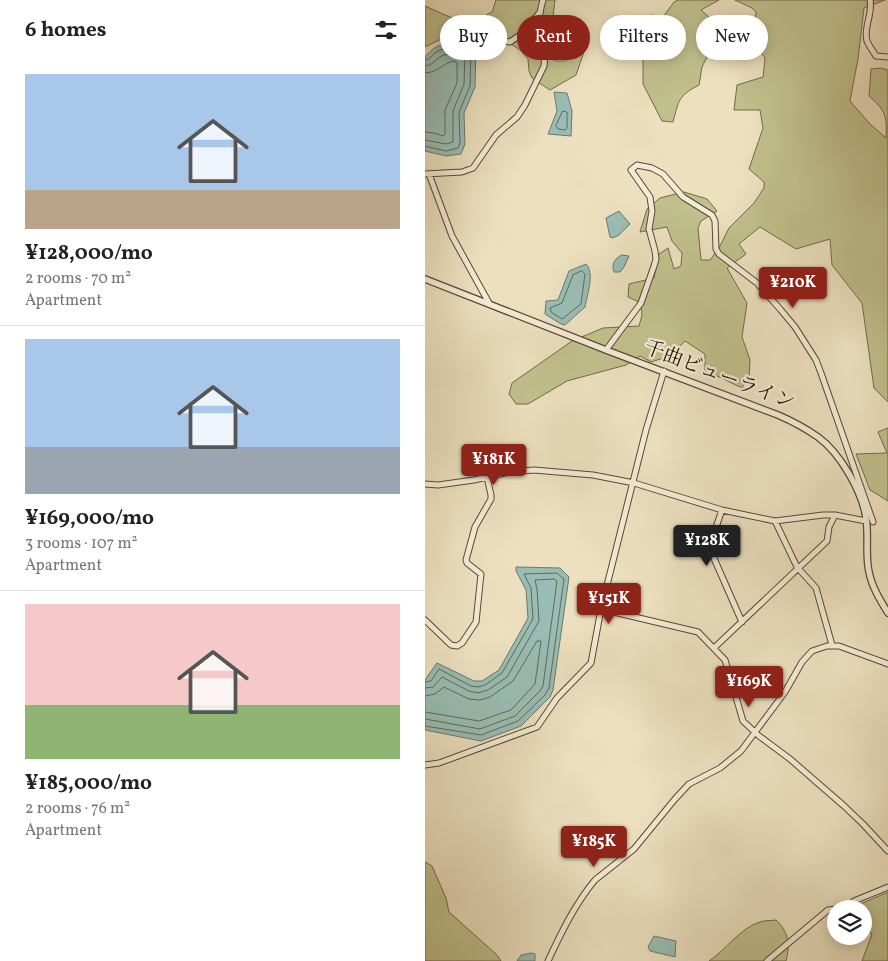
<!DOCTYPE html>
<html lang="en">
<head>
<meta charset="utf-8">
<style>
	:root { --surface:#fff; --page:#f2f2f2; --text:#222; --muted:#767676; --line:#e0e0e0; --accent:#8f2418 }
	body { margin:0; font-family:Vollkorn,"Noto Serif JP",serif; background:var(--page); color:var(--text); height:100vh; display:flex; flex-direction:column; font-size:19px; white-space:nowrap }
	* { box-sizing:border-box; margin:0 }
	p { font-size:16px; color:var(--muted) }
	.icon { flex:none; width:28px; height:28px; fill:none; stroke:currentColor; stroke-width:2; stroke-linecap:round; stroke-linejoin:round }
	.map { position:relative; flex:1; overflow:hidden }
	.drawer { display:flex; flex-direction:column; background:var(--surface); width:425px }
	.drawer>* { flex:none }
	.top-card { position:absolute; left:15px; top:15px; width:372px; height:45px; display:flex; gap:10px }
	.fabs { position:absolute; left:402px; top:900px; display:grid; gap:10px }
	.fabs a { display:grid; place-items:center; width:45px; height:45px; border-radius:50%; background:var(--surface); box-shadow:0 2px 12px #0003; font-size:25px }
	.price { position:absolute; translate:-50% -42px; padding:0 11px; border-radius:5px; background:var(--accent); color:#fff; font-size:16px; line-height:32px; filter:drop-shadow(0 1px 2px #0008) }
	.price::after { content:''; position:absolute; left:50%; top:30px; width:15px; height:11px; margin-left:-8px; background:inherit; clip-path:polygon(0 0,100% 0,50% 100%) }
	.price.active { background:#222; color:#fff }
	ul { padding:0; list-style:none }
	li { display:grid; align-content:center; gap:10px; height:265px; padding:0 25px }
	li+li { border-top:1px solid var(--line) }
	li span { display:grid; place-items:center; height:155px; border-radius:0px; color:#555 }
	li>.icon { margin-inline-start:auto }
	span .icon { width:90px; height:90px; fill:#fffc; stroke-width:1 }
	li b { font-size:21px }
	h2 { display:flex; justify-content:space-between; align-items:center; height:60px; padding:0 25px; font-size:21px }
	.tag { padding:0 18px; border-radius:22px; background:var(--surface); box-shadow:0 2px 12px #0003; font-size:18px; line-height:45px }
	.tag.active { background:var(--accent); color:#fff }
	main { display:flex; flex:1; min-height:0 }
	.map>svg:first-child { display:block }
</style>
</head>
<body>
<main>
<section class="drawer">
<h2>6 homes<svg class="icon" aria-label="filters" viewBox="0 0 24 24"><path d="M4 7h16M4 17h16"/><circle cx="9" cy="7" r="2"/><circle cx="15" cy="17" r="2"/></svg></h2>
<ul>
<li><span style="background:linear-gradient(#a9c7e8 75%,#b9a48a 0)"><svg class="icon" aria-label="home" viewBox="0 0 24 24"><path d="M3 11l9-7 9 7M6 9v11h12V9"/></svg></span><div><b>¥128,000/mo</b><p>2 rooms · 70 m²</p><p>Apartment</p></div></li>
<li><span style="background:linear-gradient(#a9c7e8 70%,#9aa5b1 0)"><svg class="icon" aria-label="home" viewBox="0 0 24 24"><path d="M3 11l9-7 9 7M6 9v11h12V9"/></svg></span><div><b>¥169,000/mo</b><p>3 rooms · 107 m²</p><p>Apartment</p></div></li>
<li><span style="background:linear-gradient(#f6c9c9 65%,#8fb573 0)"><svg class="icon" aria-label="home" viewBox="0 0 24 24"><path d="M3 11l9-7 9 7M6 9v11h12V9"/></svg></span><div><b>¥185,000/mo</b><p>2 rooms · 76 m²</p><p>Apartment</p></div></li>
</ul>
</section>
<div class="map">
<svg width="463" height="961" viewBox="0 0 463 961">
	<rect width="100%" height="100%" fill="#ece0bf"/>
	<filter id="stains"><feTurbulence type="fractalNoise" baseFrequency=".004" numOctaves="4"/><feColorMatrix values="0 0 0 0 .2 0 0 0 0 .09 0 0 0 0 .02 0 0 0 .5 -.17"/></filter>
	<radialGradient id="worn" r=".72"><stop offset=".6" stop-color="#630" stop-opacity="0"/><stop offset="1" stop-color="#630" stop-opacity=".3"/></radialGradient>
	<path fill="#c0c08c" stroke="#726a48" d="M71 0H130L127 24 108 41 113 53 131 61H141L155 43 163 40 151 75 125 90 107 78 104 71 103 59 95 50 74 36 28 33 0 47V6L43 25 67 12Z
		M253 0H294L276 10 291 23 289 43 277 67 274 85C253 96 254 100 248 122L237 121 218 84V61L223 40 218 29 219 21 226 15 238 17 249 2Z
		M310 0H460L439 8 433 59 425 101 445 124 461 138C462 116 461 111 444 96L446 69 456 68 463 70V402L449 388 437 303 407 265 405 239 371 249 335 227 314 244 321 254 302 268 322 303 317 337 325 360 324 377 317 388 280 370V354L260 341 245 356 226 362 215 356 201 365 142 381 103 404H91L84 394 87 383 147 341 178 328 214 326 217 315 216 303 203 297 204 284 229 278 234 254 243 248 249 269 256 266 257 253 247 241 242 227 215 232 222 209 235 198 259 192 282 199 292 211 276 221 273 228 276 260H285L294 248 304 228 329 203 339 188V182L324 169 338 128 335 110H309L312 85 338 77 340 58 328 41 331 12 327 8Z
		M463 428V501L445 490 431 454 462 453 453 432Z
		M0 862 7 866 21 898 24 912 71 954 76 961H0Z
		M463 892V961H437L447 934 439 928V909H424Z
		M351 920C364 932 365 945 361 961H284C301 950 315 928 335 922 340 920 346 921 351 920Z"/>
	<path fill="#99bdb4" stroke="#6b7a6e" d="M44 41 51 44 50 87 39 113 40 144 36 154 21 156 0 151V57C13 41 24 43 44 41Z
		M129 92 142 93 147 111 146 136 123 134 132 111Z
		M194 211 205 224 194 235 188 238 185 237 181 218Z
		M197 255 204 256 199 267 195 272H189C186 264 190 258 197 255Z
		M161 264C170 272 162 296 160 307L140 325 136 324 120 314 121 301 133 300 144 271Z
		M91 567 135 568 144 577 128 690 125 697 96 726 56 741 0 730V680L12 663 49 681H57L74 670 103 618 101 590 91 571Z
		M229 936 251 941 250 957 225 951 223 947Z
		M107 953 110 954V961H92L96 955Z"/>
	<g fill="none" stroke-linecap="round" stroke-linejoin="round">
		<path stroke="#5f695c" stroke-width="1" d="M0 60C6 59 6 56 10 53 17 47 39 44 46 48L45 86 34 112 35 143 33 148 21 151 0 146
			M0 66C8 65 9 61 15 57 21 53 30 54 37 53L40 55 39 84 28 111V142L21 144 0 140
			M0 73C12 73 18 63 29 61L32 63V83L20 110V134L18 136 9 133 0 132
			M138 111 142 112V128L140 130 133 129 131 126Z
			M157 271 160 274 156 304 137 319 126 312 125 308 137 303 148 275Z
			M0 682 6 681 14 669 46 686 53 687 60 685 77 673 108 619 106 588 99 574 132 573 139 579 124 688 120 695 93 721 56 735 0 726
			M0 688 8 687 17 677 44 691 53 693 63 690 82 677 114 621 112 589 110 580 129 579 132 581 118 686 115 691 90 716 55 729 0 719
			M0 696 10 694 19 687 44 699 55 700 65 697 88 681 112 641H116L110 684 86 710 54 721 0 712"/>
		<g stroke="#574833" stroke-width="7">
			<path id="minor" d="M445 0C448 14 438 28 442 41 444 46 448 51 451 56L463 57
				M57 37 85 42 98 33 115 12
				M0 174 37 172 48 168 71 135 92 117 100 105 119 66C121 54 116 45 115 33 113 23 115 10 118 0
				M4 174 27 236 64 303
				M181 350 216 303 229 266 231 259 230 251 224 229 227 211 225 197 206 170 212 165 227 168 238 174 258 197 287 215 290 221 291 249 294 254 332 283 355 309 370 327 391 360 396 373 448 522
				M0 484 13 485 49 480 84 472 109 470 168 475 209 483 297 510 350 521 398 515H410L441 521
				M297 510 284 547 317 622
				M350 521 372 567 391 588 407 645
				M176 609 273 632 300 660 318 721 334 736 365 759 418 805 437 823 463 851
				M0 620 26 645 32 646 37 643 51 622 56 574 42 563 41 560 50 527 66 499V495L62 477
				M289 648 402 541 404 527 410 515
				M0 765 14 763 112 727 132 698 166 663 176 609 221 430 239 371
				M418 909 429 901 463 887
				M123 961C136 933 150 904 170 880L209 849 250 799 264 784 295 768 316 751 360 692 377 662 387 651 402 646H414L463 664
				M342 961 403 910 411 909"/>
		</g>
		<g stroke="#574833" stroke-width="8">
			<path id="tertiary" d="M0 279 181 350 353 415C367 421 380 428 393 437 415 453 437 491 441 518 444 536 440 554 444 572 447 587 455 600 463 613"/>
		</g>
		<use href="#minor" stroke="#f3ebd5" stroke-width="5"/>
		<use href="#tertiary" stroke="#f3ebd5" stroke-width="5.5"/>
	</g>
	<g text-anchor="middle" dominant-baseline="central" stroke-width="4.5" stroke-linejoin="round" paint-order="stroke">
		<g font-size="20" fill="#251504" stroke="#f3ebd5">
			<text transform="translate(294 376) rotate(21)">千曲ビューライン</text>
		</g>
	</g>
	<rect width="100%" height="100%" filter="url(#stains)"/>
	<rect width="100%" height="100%" fill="url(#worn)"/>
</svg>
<div class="fabs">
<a><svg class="icon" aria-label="layers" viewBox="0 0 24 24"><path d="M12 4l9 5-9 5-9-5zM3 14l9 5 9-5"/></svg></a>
</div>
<b class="price" style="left:368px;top:309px">¥210K</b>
<b class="price" style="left:69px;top:486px">¥181K</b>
<b class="price active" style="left:282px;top:567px">¥128K</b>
<b class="price" style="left:184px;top:625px">¥151K</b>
<b class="price" style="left:324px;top:708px">¥169K</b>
<b class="price" style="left:169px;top:868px">¥185K</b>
<div class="top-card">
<a class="tag">Buy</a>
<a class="tag active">Rent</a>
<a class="tag">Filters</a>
<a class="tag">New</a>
</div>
</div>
</main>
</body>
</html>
